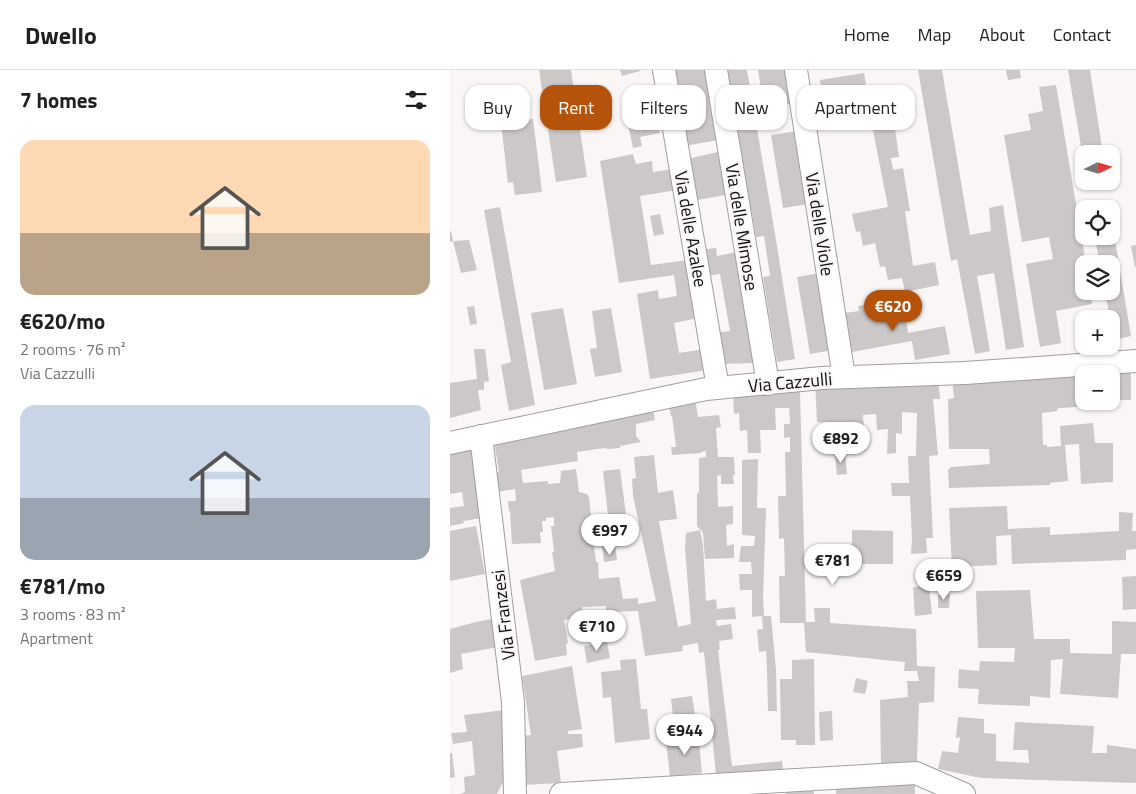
<!DOCTYPE html>
<html lang="en">
<head>
<meta charset="utf-8">
<style>
	:root { --surface:#fff; --page:#f6f6f6; --text:#202124; --muted:#757577; --line:#e0e0e0; --accent:#b45309 }
	body { margin:0; font-family:"Titillium Web",sans-serif; background:var(--page); color:var(--text); height:100vh; display:flex; flex-direction:column; font-size:19px; white-space:nowrap }
	* { box-sizing:border-box; margin:0 }
	p { font-size:16px; color:var(--muted) }
	.icon { flex:none; width:28px; height:28px; fill:none; stroke:currentColor; stroke-width:2; stroke-linecap:round; stroke-linejoin:round }
	.map { position:relative; flex:1; overflow:hidden }
	.panel { display:flex; flex-direction:column; background:var(--surface); width:450px }
	.panel>* { flex:none }
	.banner { position:absolute; left:15px; top:15px; width:475px; height:45px; display:flex; gap:10px }
	.needle { width:32px; rotate:85deg }
	.tools { position:absolute; left:625px; top:75px; display:grid; gap:10px }
	.tools a { display:grid; place-items:center; width:45px; height:45px; border-radius:10px; background:var(--surface); box-shadow:0 1px 4px #0004; font-size:25px }
	.price { position:absolute; translate:-50% -42px; padding:0 11px; border-radius:18px; background:#fff; color:#222; font-size:16px; line-height:32px; filter:drop-shadow(0 1px 2px #0008) }
	.price::after { content:''; position:absolute; left:50%; top:30px; width:15px; height:11px; margin-left:-8px; background:inherit; clip-path:polygon(0 0,100% 0,50% 100%) }
	.price.on { background:var(--accent); color:#fff }
	ul { padding:0; list-style:none }
	li { display:grid; align-content:center; gap:10px; height:265px; padding:0 20px }
	li span { display:grid; place-items:center; height:155px; border-radius:15px; color:#555 }
	li>.icon { margin-inline-start:auto }
	span .icon { width:90px; height:90px; fill:#fffc; stroke-width:1 }
	li b { font-size:21px }
	h2 { display:flex; justify-content:space-between; align-items:center; height:60px; padding:0 20px; font-size:21px }
	.pill { padding:0 18px; border-radius:15px; background:var(--surface); box-shadow:0 1px 4px #0004; font-size:18px; line-height:45px }
	.pill.on { background:var(--accent); color:#fff }
	header { display:flex; align-items:center; gap:30px; box-sizing:border-box; height:70px; padding:0 25px; background:var(--surface); border-bottom:1px solid var(--line) }
	header strong { font-size:24px }
	nav { display:flex; gap:28px; margin-inline-start:auto; font-size:18px }
	main { display:flex; flex:1; min-height:0 }
	.map>svg:first-child { display:block }
</style>
</head>
<body>
<header>
<strong>Dwello</strong>
<nav><a>Home</a><a>Map</a><a>About</a><a>Contact</a></nav>
</header>
<main>
<section class="panel">
<h2>7 homes<svg class="icon" aria-label="filters" viewBox="0 0 24 24"><path d="M4 7h16M4 17h16"/><circle cx="9" cy="7" r="2"/><circle cx="15" cy="17" r="2"/></svg></h2>
<ul>
<li><span style="background:linear-gradient(#ffd9b3 60%,#b9a48a 0)"><svg class="icon" aria-label="home" viewBox="0 0 24 24"><path d="M3 11l9-7 9 7M6 9v11h12V9"/></svg></span><div><b>€620/mo</b><p>2 rooms · 76 m²</p><p>Via Cazzulli</p></div></li>
<li><span style="background:linear-gradient(#c9d6e8 60%,#9aa5b1 0)"><svg class="icon" aria-label="home" viewBox="0 0 24 24"><path d="M3 11l9-7 9 7M6 9v11h12V9"/></svg></span><div><b>€781/mo</b><p>3 rooms · 83 m²</p><p>Apartment</p></div></li>
</ul>
</section>
<div class="map">
<svg width="686" height="724" viewBox="0 0 686 724">
	<rect width="100%" height="100%" fill="#faf6f6"/>
	<path fill="#ccc8c7" d="M89 0H121L137 107 106 112Z
		M170 0H190V1L172 6Z
		M221 0H257L268 70 234 76Z
		M277 0H297L325 164 345 289 327 292 313 207 320 206 314 166 306 167Z
		M308 0H338L343 33 327 36 326 30 313 32Z
		M468 0H492L520 165 541 161 539 138 553 135 574 277 556 280 544 203 527 206 540 281 525 284 507 189 501 191Z
		M556 0H570L571 8 558 10Z
		M618 0H640L653 84H634V88H633Z
		M414 3 419 34 458 29 461 55 445 59 449 87 441 88 443 100 453 98 460 141H455L463 196 485 192 489 215 455 222 452 208 438 210 435 196 430 197 425 173 413 176 410 161 406 162 402 144 438 137 421 50 378 57 370 10Z
		M49 15 53 47 38 49 34 17Z
		M606 15 636 194H634V221H640L642 234 606 241 611 273 590 277 576 194 603 189 599 167 572 172 554 65 581 60 578 44 593 41 589 17Z
		M214 42 217 53 208 55 210 63 190 67 192 76 183 78 177 49Z
		M83 49 92 122 65 125 63 112 58 113 51 53Z
		M347 61 359 134 333 138 321 65Z
		M268 82 275 125 243 131 237 89Z
		M183 84 186 94 202 91 203 102 224 99 227 120 190 126 201 195 238 190 248 248 224 253 229 283 254 279 257 300 200 309 187 224 208 220 209 229 227 226 224 205 169 213 150 91Z
		M637 111H658V115L638 119Z
		M50 137 85 335 59 341 51 295 61 292 34 140Z
		M210 144 214 164 204 166 200 146Z
		M0 161H1L3 171 19 170 27 200 11 203 3 171 0 172Z
		M664 164 681 266 664 270 661 249H660L655 221H661V194H650L645 168 661 166V165Z
		M686 175V197H685L681 176Z
		M266 178 267 186 287 182 305 293 268 294 263 263 280 261 270 204 255 206 249 180Z
		M370 203 383 280 360 284 347 207Z
		M425 233 427 242 458 236 459 243 455 244 458 263 495 256 500 284 465 290 462 271 402 282 395 243 409 241 408 236Z
		M24 236 27 254 20 255 17 237Z
		M113 238 127 314 94 320 81 243Z
		M161 238 172 302 145 307 140 279 147 278 142 241Z
		M24 279H35L39 311 34 312V320H28L31 340 0 348V313L27 309Z
		M681 294V330H669L668 295Z
		M634 304V331H642L643 336 610 338 607 339V341L592 343 593 375H597V377L611 376 610 356 643 353 645 373H663V412L631 414 629 374 615 375 618 411 600 413V415L499 418 498 400 501 397 540 394 539 379H499L498 329 504 328 502 309Z
		M488 305 490 329H483L488 385 479 386 483 468H476L477 483 461 484 462 469 460 426H442L441 413H459L458 386H466L467 343 452 342V364L446 363V383L437 384 438 359 427 360 426 344 413 345 416 381 400 382 399 353 367 352 365 311Z
		M350 321 356 552H365L364 538H380V553L466 559 467 596 485 597 484 632 469 633 467 691 431 694 430 630 458 627 457 611H469L467 601H454L455 592 356 582 354 553H330L329 506H335L334 468 329 469 328 426H336L335 382H340V367L334 368V354H340L339 338H325L326 360H310L311 383H298L297 360 290 361 289 343 284 344 283 322Z
		M245 328 248 347 269 345 271 357 266 358 268 387H284L285 405H283L284 414H271V405L267 406 268 437 283 436V454L276 455 277 476 284 474V488L255 489 253 463 247 456V423H249V388L256 387V381L251 382V383L222 385 221 377H226L222 346H221L219 337Z
		M202 334 205 350 186 354V366L191 372 170 376V378L158 379 154 378 127 382 128 391 71 400 73 413 98 411V414L110 413 111 401 126 399 129 422 137 424 139 427 141 446H140L146 492H148L149 509 169 507 173 529 188 528V534L206 531 183 426 182 409 186 408 184 387 204 385 208 423 223 420 227 449 209 451 228 557 241 554 235 478 236 463 250 460 253 475 256 531 266 529 267 539 285 537 286 549 266 550 267 556 281 554 283 569 269 571 270 579 268 580 282 696 332 691 333 700 266 705 254 582 249 583 248 573 232 576 233 581 195 586 188 541 156 542V536L132 537 134 547 114 550 118 573 116 574 117 585 85 591 70 510 105 501 102 482H104L101 456H104V447L96 448V451H92L93 462H90L91 473 62 474 60 441H59L58 431H66L65 419 42 423 40 404 49 402 44 370Z
		M26 379 38 447 13 451 14 453 0 456V438L14 436 12 422 0 424V383Z
		M395 384 397 404 387 405 385 385Z
		M308 389 307 438H316L313 529 314 546H321L326 600 327 641H318L317 600 316 581 309 582 307 560 313 559 312 546 302 547V520H290L289 504H302L301 492H289L291 476H304L305 466 292 465V390Z
		M170 399 177 452 159 454 153 401Z
		M557 436 558 459 600 457V465L669 461V442L683 443 682 461H686V479L676 480V490L562 494 561 465 546 466 547 495 502 497 499 438Z
		M26 456 35 504 0 511V461Z
		M402 460 443 461V494H402Z
		M165 474 167 490 154 492 152 476Z
		M686 506V539L673 540 672 507Z
		M479 516 482 544 465 546 463 517Z
		M580 520 584 569H620V583L662 584V551L686 552V584H671L668 628 610 624 613 589 601 590 600 628 580 626V636L528 634 529 619 508 618 509 599 529 601 530 591 564 592 565 578H528L526 521Z
		M500 524 499 538H488V525Z
		M46 548 48 577 11 584 13 599 0 603V559L26 552Z
		M157 572 160 588 137 593 134 576Z
		M186 589 191 639H197L200 669 165 673 161 627 153 628 151 602 171 600 170 590Z
		M364 589 365 675H346V670H331L330 609H342V590Z
		M122 596 132 659 118 661V664H132L133 677 107 681 111 713 72 715 70 666 81 665 72 606Z
		M406 608 418 611 415 624 403 622Z
		M242 626 246 652 229 654 228 646H223L221 629Z
		M55 640 60 698 47 724H10L15 722 14 707 25 705 22 671 3 674 1 663 17 662 14 645Z
		M382 641 383 670 370 671 369 642Z
		M508 647 534 649V663L546 664V691L579 693 578 680H563L565 652 644 656 642 683H657V675L686 679V713L531 708 488 699 492 681 508 683 510 667 506 668Z
		M248 662 252 703 220 706 216 672 239 669 238 663Z
		M0 683H2L5 707 0 708Z
		M363 712 364 724H336L335 715Z
		M386 715H465V724H386Z"/>
	<g fill="none" stroke-linecap="round" stroke-linejoin="round">
		<g stroke="#a19d9e" stroke-width="24">
			<path id="minor" d="M214 0 268 318
				M266 0 318 314
				M346 0 394 307
				M31 366 63 632 65 724
				M0 373 256 319 372 308 515 303 686 291
				M111 724 466 703 514 724"/>
		</g>
		<use href="#minor" stroke="#fff" stroke-width="22"/>
	</g>
	<g text-anchor="middle" dominant-baseline="central" stroke-width="4" stroke-linejoin="round" paint-order="stroke">
		<g font-size="18" fill="#110f10" stroke="#faf6f6">
			<text transform="translate(370 154) rotate(81)">Via delle Viole</text>
			<text transform="translate(292 157) rotate(81)">Via delle Mimose</text>
			<text transform="translate(241 159) rotate(80)">Via delle Azalee</text>
			<text transform="translate(340 312) rotate(-5)">Via Cazzulli</text>
			<text transform="translate(53 545) rotate(-97)">Via Franzesi</text>
		</g>
	</g>
</svg>
<div class="tools">
<a><svg class="needle" viewBox="-14 -14 28 28"><path d="M0-13l5 13h-10z" fill="#e53935"/><path d="M0 13l5-13h-10z" fill="#757577"/></svg></a>
<a><svg class="icon" aria-label="locate" viewBox="0 0 24 24"><circle cx="12" cy="12" r="6"/><path d="M12 2v4M12 18v4M2 12h4M18 12h4"/></svg></a>
<a><svg class="icon" aria-label="layers" viewBox="0 0 24 24"><path d="M12 4l9 5-9 5-9-5zM3 14l9 5 9-5"/></svg></a>
<a>+</a>
<a>−</a>
</div>
<b class="price on" style="left:443px;top:262px">€620</b>
<b class="price" style="left:391px;top:394px">€892</b>
<b class="price" style="left:160px;top:486px">€997</b>
<b class="price" style="left:383px;top:516px">€781</b>
<b class="price" style="left:494px;top:531px">€659</b>
<b class="price" style="left:147px;top:582px">€710</b>
<b class="price" style="left:235px;top:686px">€944</b>
<div class="banner">
<a class="pill">Buy</a>
<a class="pill on">Rent</a>
<a class="pill">Filters</a>
<a class="pill">New</a>
<a class="pill">Apartment</a>
</div>
</div>
</main>
</body>
</html>
